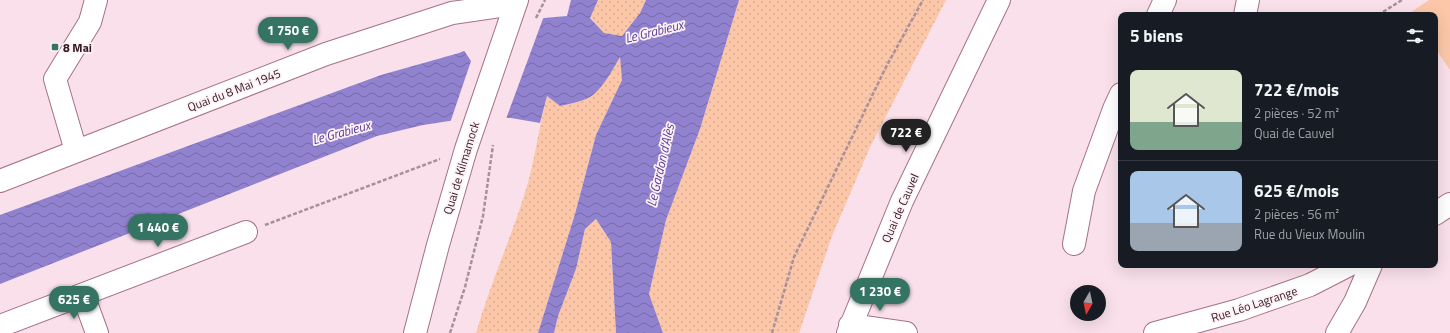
<!DOCTYPE html>
<html lang="fr">
<head>
<meta charset="utf-8">
<style>
	:root { --surface:#171b24; --page:#20242c; --text:#f1f3f6; --muted:#9ea1a6; --line:#363941; --accent:#357462 }
	body { margin:0; font-family:"Titillium Web",sans-serif; background:var(--page); color:var(--text); height:100vh; display:flex; flex-direction:column; font-size:15px; white-space:nowrap }
	* { box-sizing:border-box; margin:0 }
	p { font-size:13px; color:var(--muted) }
	.icon { flex:none; width:22px; height:22px; fill:none; stroke:currentColor; stroke-width:2; stroke-linecap:round; stroke-linejoin:round }
	.map { position:relative; flex:1; overflow:hidden }
	.side { position:absolute; left:1118px; top:12px; width:320px; height:256px; display:flex; flex-direction:column; background:var(--surface); border-radius:8px; box-shadow:0 4px 16px #0002 }
	.side>* { flex:none }
	.needle { width:26px; rotate:189deg }
	.fabs { position:absolute; left:1070px; top:285px; display:grid; gap:8px }
	.fabs a { display:grid; place-items:center; width:36px; height:36px; border-radius:50%; background:var(--surface); box-shadow:0 4px 16px #0002; font-size:20px }
	.price { position:absolute; translate:-50% -34px; padding:0 9px; border-radius:14px; background:var(--accent); color:#fff; font-size:13px; line-height:26px; filter:drop-shadow(0 1px 2px #0008) }
	.price::after { content:''; position:absolute; left:50%; top:24px; width:12px; height:9px; margin-left:-6px; background:inherit; clip-path:polygon(0 0,100% 0,50% 100%) }
	.price.active { background:#222; color:#fff }
	ul { padding:0; list-style:none }
	li { display:flex; align-items:center; gap:12px; height:100px; padding:0 12px }
	li+li { border-top:1px solid var(--line) }
	li span { display:grid; place-items:center; flex:none; width:112px; height:80px; border-radius:8px; color:#555 }
	li>.icon { margin-inline-start:auto }
	span .icon { width:48px; height:48px; fill:#fffc; stroke-width:1 }
	li b { font-size:17px }
	h2 { display:flex; justify-content:space-between; align-items:center; height:48px; padding:0 12px; font-size:17px }
	.map>svg:first-child { display:block }
</style>
</head>
<body>
<div class="map">
<svg width="1450" height="333" viewBox="0 0 1450 333">
	<defs>
		<pattern id="grass-dots" width="8" height="8" patternUnits="userSpaceOnUse"><rect width="8" height="8" fill="#fbc7a8"/><path d="M2 2h.1M6 6h.1" fill="none" stroke="#d7aa90" stroke-width="1.8" stroke-linecap="round"/></pattern>
		<pattern id="water-waves" width="16" height="10" patternUnits="userSpaceOnUse"><rect width="16" height="10" fill="#9182cf"/><path d="M0 5q4-4 8 0t8 0" fill="none" stroke="#776aa8"/></pattern>
	</defs>
	<rect width="100%" height="100%" fill="#f9e0ea"/>
	<path fill="url(#grass-dots)" d="M598 0H646L640 13 622 36 604 33 590 17Z
		M739 0H946L870 147 832 236 799 333H663L649 294 666 220 700 129Z
		M620 56 622 80 596 135 575 214 538 333H476C491 281 514 232 529 179 536 152 540 123 547 96L560 106C570 104 581 102 590 97 600 92 615 66 620 56Z
		M596 219 611 242 616 333H554L558 316 576 269 585 229Z"/>
	<path fill="#fbc7a8" d="M1429 0H1450V70L1435 48V15H1407Z"/>
	<path fill="url(#water-waves)" d="M571 0H598L590 18 604 33 622 36 640 13 646 0H739L700 129 666 220 649 294 663 333H616L611 242 596 219 585 229 576 269 558 316 554 333H538L575 214 596 135 622 80 620 57C613 69 604 86 593 95 586 101 569 104 560 106L547 96 540 123 511 118 482 116 423 125 377 136 0 284V215L381 75 459 53 544 18 567 16Z"/>
	<path fill="#f9e0ea" d="M544 16 506 119 483 118 450 123 471 61 463 49Z"/>
	<g fill="none" stroke-linecap="round" stroke-linejoin="round">
		<g stroke="#a67188" stroke-width="24">
			<path id="minor" d="M1158 15 1165 0
				M1245 15 1248 0
				M76 151 55 79 90 22 96 0
				M0 181 326 54 452 13 514 4
				M1435 214 1450 204
				M1074 244 1084 191 1114 109 1121 94
				M83 295 97 333
				M850 325 906 333
				M0 326 246 232
				M848 333 902 201 999 0
				M1155 333 1239 310 1310 285 1349 265
				M1337 333 1355 302 1371 265"/>
		</g>
		<g stroke="#a67188" stroke-width="24">
			<path id="major" d="M415 333 438 245 466 149 517 0"/>
		</g>
		<path stroke="#a79099" stroke-width="2.5" stroke-dasharray="4 2" stroke-linecap="butt" d="M1378 15 1402 0
			M536 18 545 0
			M265 225 440 159
			M450 333 465 287 483 216 493 145
			M772 333 794 257 886 67 923 0"/>
		<use href="#minor" stroke="#fff" stroke-width="22"/>
		<use href="#major" stroke="#fff" stroke-width="22"/>
	</g>
	<rect fill="#357462" stroke="#fef1f6" stroke-width="1.5" x="51" y="43" width="8" height="8" rx="2"/>
	<g text-anchor="middle" dominant-baseline="central" stroke-width="3.5" stroke-linejoin="round" paint-order="stroke">
		<g font-size="12" font-weight="bold" fill="#2f1a23" stroke="#fef1f6" text-anchor="start">
			<text x="63" y="47">8 Mai</text>
		</g>
		<g font-size="12" fill="#2f1a23" stroke="#fef1f6">
			<text transform="translate(234 90) rotate(-21)">Quai du 8 Mai 1945</text>
			<text transform="translate(461 168) rotate(-73)">Quai de Kilmamock</text>
			<text transform="translate(900 208) rotate(-66)">Quai de Cauvel</text>
			<text transform="translate(1254 304) rotate(-18)">Rue Léo Lagrange</text>
		</g>
		<g font-size="13" font-style="italic" fill="#563d99" stroke="#fef1f6">
			<text transform="translate(654 31) rotate(-14)">Le Grabieux</text>
			<text transform="translate(341 132) rotate(-15)">Le Grabieux</text>
			<text transform="translate(660 165) rotate(-77)">Le Gardon d'Alès</text>
		</g>
	</g>
</svg>
<div class="fabs">
<a><svg class="needle" viewBox="-14 -14 28 28"><path d="M0-13l5 13h-10z" fill="#e53935"/><path d="M0 13l5-13h-10z" fill="#9ea1a6"/></svg></a>
</div>
<b class="price" style="left:288px;top:51px">1 750 €</b>
<b class="price active" style="left:906px;top:153px">722 €</b>
<b class="price" style="left:158px;top:248px">1 440 €</b>
<b class="price" style="left:880px;top:312px">1 230 €</b>
<b class="price" style="left:74px;top:320px">625 €</b>
<section class="side">
<h2>5 biens<svg class="icon" aria-label="filters" viewBox="0 0 24 24"><path d="M4 7h16M4 17h16"/><circle cx="9" cy="7" r="2"/><circle cx="15" cy="17" r="2"/></svg></h2>
<ul>
<li><span style="background:linear-gradient(#dfe7d0 65%,#7fa58c 0)"><svg class="icon" aria-label="home" viewBox="0 0 24 24"><path d="M3 11l9-7 9 7M6 9v11h12V9"/></svg></span><div><b>722 €/mois</b><p>2 pièces · 52 m²</p><p>Quai de Cauvel</p></div></li>
<li><span style="background:linear-gradient(#a9c7e8 65%,#9aa5b1 0)"><svg class="icon" aria-label="home" viewBox="0 0 24 24"><path d="M3 11l9-7 9 7M6 9v11h12V9"/></svg></span><div><b>625 €/mois</b><p>2 pièces · 56 m²</p><p>Rue du Vieux Moulin</p></div></li>
</ul>
</section>
</div>
</body>
</html>
